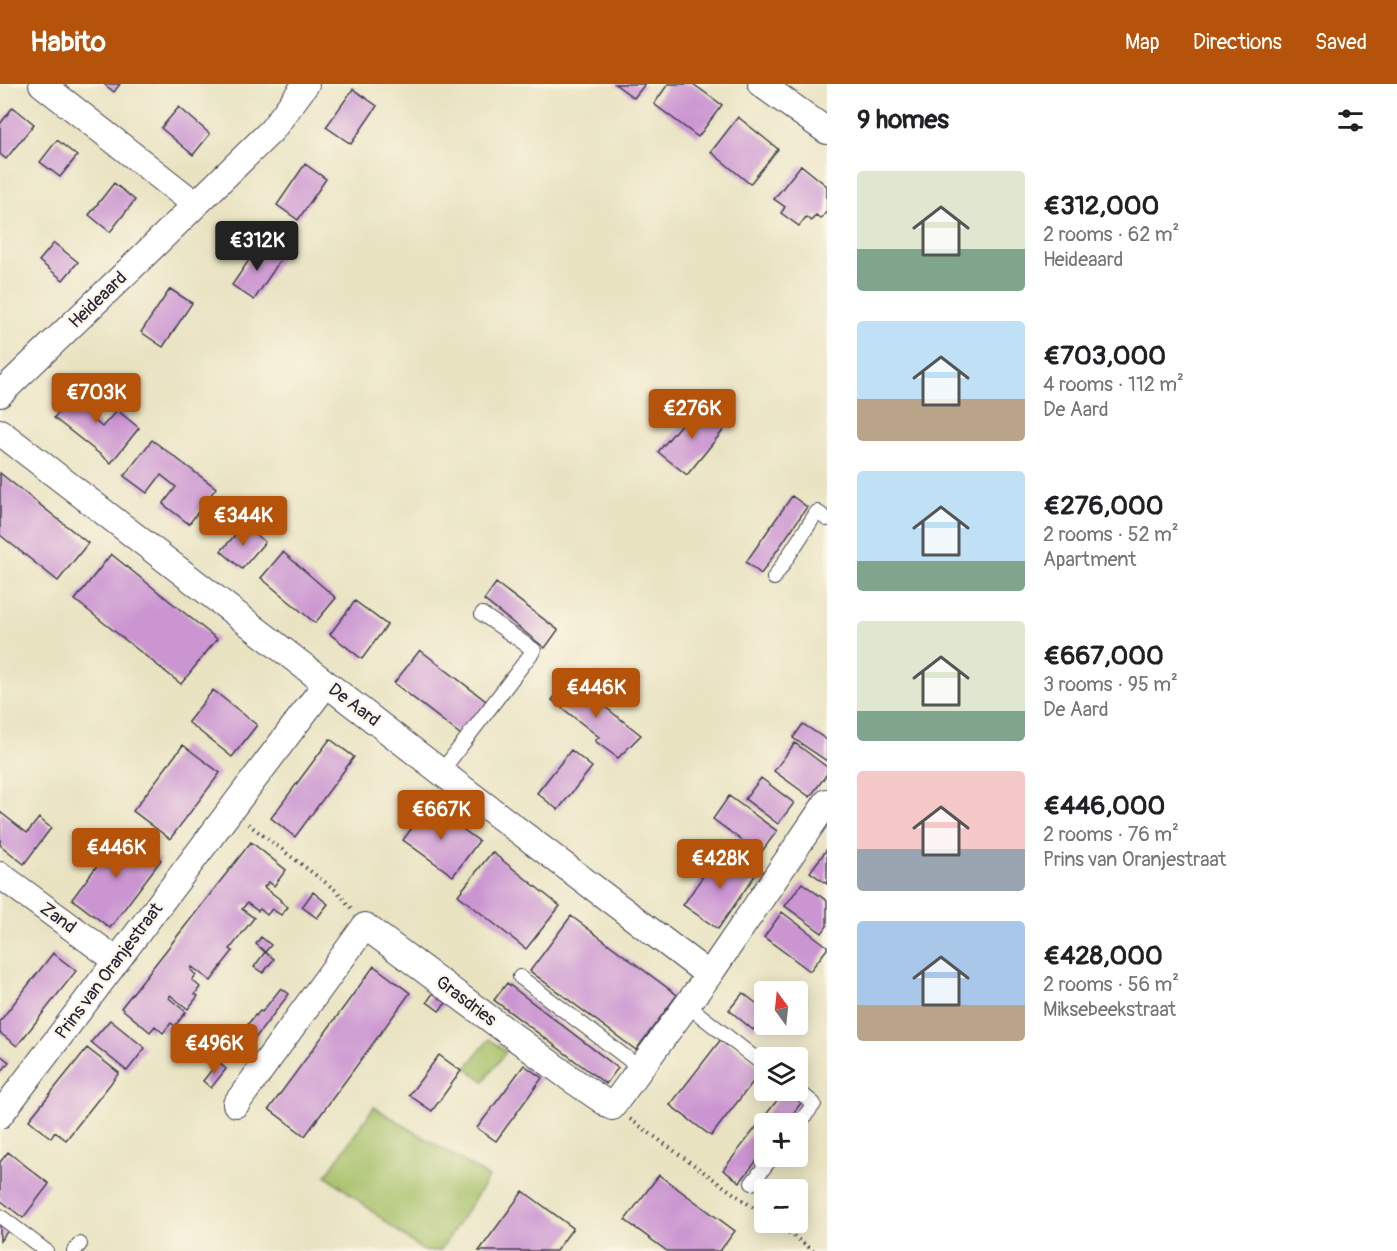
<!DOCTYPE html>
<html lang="en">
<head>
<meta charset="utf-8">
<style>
	:root { --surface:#fff; --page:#f2f2f2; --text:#202124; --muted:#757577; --accent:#b45309 }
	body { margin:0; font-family:Pangolin,sans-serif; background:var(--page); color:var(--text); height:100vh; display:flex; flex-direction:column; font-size:22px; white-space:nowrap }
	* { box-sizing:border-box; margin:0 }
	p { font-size:20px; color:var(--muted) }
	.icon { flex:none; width:33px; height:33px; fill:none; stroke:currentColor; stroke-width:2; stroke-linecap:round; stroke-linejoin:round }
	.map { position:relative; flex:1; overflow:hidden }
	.sheet { display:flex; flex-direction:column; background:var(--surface); width:570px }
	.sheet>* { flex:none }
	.needle { width:39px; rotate:345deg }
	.buttons { position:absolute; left:754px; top:897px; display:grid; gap:12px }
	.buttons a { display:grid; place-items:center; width:54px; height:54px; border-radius:6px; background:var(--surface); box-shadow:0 3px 15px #0003; font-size:30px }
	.price { position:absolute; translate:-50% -51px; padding:0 14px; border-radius:6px; background:var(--accent); color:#fff; font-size:20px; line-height:39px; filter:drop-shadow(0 2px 3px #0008) }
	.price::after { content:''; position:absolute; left:50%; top:36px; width:18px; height:14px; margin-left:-9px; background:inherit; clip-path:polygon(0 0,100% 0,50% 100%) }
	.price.active { background:#222; color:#fff }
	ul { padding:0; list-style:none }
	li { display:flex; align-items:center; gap:18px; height:150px; padding:0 30px }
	li span { display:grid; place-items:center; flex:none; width:168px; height:120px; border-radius:6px; color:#555 }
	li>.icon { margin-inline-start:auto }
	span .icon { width:72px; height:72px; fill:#fffc; stroke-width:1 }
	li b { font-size:26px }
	h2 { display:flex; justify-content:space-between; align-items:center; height:72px; padding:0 30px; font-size:26px }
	header { display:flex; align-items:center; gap:36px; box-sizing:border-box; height:84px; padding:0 30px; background:var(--accent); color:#fff }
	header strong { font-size:28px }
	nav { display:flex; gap:33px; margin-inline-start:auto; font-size:21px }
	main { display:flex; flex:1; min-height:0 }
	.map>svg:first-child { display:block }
</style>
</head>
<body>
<header>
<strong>Habito</strong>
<nav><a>Map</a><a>Directions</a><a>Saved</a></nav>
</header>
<main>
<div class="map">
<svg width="827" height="1167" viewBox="0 0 827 1167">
	<rect width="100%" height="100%" fill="#fcf5e5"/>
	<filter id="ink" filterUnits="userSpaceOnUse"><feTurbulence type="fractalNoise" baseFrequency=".0167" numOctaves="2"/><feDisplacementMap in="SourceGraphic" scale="12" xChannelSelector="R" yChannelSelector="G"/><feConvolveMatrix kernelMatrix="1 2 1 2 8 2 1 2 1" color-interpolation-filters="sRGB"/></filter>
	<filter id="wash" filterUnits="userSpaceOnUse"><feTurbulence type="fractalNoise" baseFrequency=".008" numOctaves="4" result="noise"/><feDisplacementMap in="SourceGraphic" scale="24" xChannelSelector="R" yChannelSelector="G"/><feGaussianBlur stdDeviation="1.35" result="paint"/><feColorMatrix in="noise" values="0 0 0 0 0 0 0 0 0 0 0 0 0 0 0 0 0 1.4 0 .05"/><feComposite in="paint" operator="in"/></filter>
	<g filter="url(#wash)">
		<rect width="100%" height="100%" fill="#e9e3c2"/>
		<path fill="#a4bf66" stroke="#637050" stroke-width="1.5" d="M489 955 506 968 484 997 466 984Z
			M374 1023 489 1093 440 1167H423L326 1091Z"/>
		<g id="blocks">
			<path fill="#cb95d1" d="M104 0H120L114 8Z
				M615 0H645L634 14Z
				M668 0H693L722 21 698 53 654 20Z
				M353 5 377 22 351 60 326 43Z
				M13 23 34 40 6 75 0 70V40Z
				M179 23 210 50 193 71 161 44Z
				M738 33 778 65 750 100 711 68Z
				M57 56 77 72 60 93 40 78Z
				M305 80 326 95 298 136 277 121Z
				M801 81 827 102V127L821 135 816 131 811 137 806 133 799 142 781 129 785 123 774 115Z
				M114 99 135 116 110 148 89 131Z
				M54 159 78 178 63 196 39 177Z
				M260 160 281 175 254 216 232 201Z
				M170 205 192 219 163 263 141 248Z
				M83 299 104 316 90 333 102 343 117 326 139 344 111 379 54 334Z
				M698 320 726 343 687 391 658 368Z
				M152 356 216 404 189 440 163 420 176 403 161 391 147 409 124 392Z
				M0 389 88 459 58 497 0 451Z
				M792 412 807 423 761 490 746 478Z
				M244 441 265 458 242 485 221 467Z
				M283 468 336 514 315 539 261 494Z
				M111 470 217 555 181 600 75 516Z
				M496 499 558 546 545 564 484 516Z
				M355 517 387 541 362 575 330 550Z
				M420 566 491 621 465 654 394 599Z
				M568 594 641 651 618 674 595 657 599 653 552 616Z
				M213 606 257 641 232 673 188 638Z
				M803 640 827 656V677L793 654Z
				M330 655 354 673 295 753 271 734Z
				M795 659 827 683V690L810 713 774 687Z
				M183 661 220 689 170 755 133 727Z
				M571 666 592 683 558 726 537 709Z
				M761 694 794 719 778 740 745 715Z
				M729 712 777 747 760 770 713 735Z
				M429 721 479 757 453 792 403 756Z
				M0 728 27 749 39 734 51 744 24 780 0 761Z
				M123 747 161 776 110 844 72 815Z
				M251 758 286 786 274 802 269 798 264 803 281 816 280 817 288 823 281 831 272 825 267 831 260 825 258 827 247 819 242 825 254 834 230 865 233 867 221 882H222L211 897 192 883 191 886 196 891 192 896 200 903 195 910 198 912 188 925 170 911 169 914 186 928 175 942 171 939 163 949 155 942 150 948 121 924Z
				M827 765V800L810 788Z
				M721 766 756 790 718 845 683 821Z
				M492 768 560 822 526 865 458 811Z
				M802 799 827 817V842L822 849 785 822Z
				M313 808 328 820 317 834 302 823Z
				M782 828 827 862V865L810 887 764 853Z
				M571 832 677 911 636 966 530 887Z
				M261 853 271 861 265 868 274 875 263 889 254 883 265 868 256 860Z
				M53 869 76 887 17 962 0 949V937Z
				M374 882 410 909 305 1052 269 1025Z
				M507 899 618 984 606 1000 494 916Z
				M281 904 289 910 243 970 231 962 255 931 256 932 260 927 262 928Z
				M433 909 446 919 439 927 427 918Z
				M743 909 765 926V931L753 946 729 926Z
				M110 936 145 964 127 987 91 958Z
				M722 954 763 985 711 1052 670 1021Z
				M87 964 119 989 66 1056 55 1048 51 1054 29 1036Z
				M0 971 9 978 0 990Z
				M439 971 461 987 432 1027 409 1011Z
				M218 978 226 985 211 1004 203 997Z
				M524 981 542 994 496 1057 477 1044Z
				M785 1006 801 1019 785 1040H765V1066L740 1098 723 1086Z
				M8 1068 49 1100 23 1134 0 1116V1078Z
				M659 1091 735 1147 720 1167H667L625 1136Z
				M523 1107 573 1144 556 1167H479Z
				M0 1137 10 1144 0 1157Z"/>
		</g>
	</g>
	<g filter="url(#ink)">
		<use href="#blocks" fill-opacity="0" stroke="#403f4f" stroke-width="1.5"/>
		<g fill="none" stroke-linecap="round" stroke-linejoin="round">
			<g stroke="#403f4f" stroke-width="16">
				<path id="service" d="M774 494 817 428 827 435
					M441 688 534 566 482 530
					M520 893 640 984
					M687 921 765 982
					M797 1006 814 1020 798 1041
					M752 1099 773 1072
					M0 1132 46 1167
					M74 1167 80 1160"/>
			</g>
			<g stroke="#403f4f" stroke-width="28">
				<path id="minor" d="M42 0 195 120
					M761 0 827 47
					M0 310 130 185 272 46 306 0
					M0 348 441 688 709 891
					M0 791 116 876
					M236 1020 365 842 571 995 612 1023 709 891 827 718
					M0 1031 326 600"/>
			</g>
			<path stroke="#403f4f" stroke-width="4" stroke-dasharray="1.5 4.5" stroke-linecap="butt" d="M248 740 338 808 351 824
				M630 1035 765 1132
				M774 1138 814 1167"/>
			<use href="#service" stroke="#fff" stroke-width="14"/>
			<use href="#minor" stroke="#fff" stroke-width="26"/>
		</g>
	</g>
	<g text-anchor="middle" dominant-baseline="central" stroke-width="4.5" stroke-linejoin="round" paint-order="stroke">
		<g font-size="18" fill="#22223b" stroke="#fcf5e5">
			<text transform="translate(98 216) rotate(-44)">Heideaard</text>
			<text transform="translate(354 621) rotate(37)">De Aard</text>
			<text transform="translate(58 834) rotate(36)">Zand</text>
			<text transform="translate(109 887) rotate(-53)">Prins van Oranjestraat</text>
			<text transform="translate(466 917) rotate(37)">Grasdries</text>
		</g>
	</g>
</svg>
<div class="buttons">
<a><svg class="needle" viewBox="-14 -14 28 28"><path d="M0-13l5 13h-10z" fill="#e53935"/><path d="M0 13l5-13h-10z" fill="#757577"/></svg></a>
<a><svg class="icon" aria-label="layers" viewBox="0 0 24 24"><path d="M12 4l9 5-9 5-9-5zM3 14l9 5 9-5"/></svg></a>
<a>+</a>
<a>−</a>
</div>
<b class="price active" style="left:257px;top:188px">€312K</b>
<b class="price" style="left:96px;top:340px">€703K</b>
<b class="price" style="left:692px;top:356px">€276K</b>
<b class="price" style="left:243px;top:463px">€344K</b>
<b class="price" style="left:596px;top:635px">€446K</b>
<b class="price" style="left:441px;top:757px">€667K</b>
<b class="price" style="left:116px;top:795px">€446K</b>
<b class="price" style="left:720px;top:806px">€428K</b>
<b class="price" style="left:214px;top:991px">€496K</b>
</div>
<section class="sheet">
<h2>9 homes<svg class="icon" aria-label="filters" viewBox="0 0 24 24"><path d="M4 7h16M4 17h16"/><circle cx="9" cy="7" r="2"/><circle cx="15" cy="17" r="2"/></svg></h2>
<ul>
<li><span style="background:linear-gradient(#dfe7d0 65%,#7fa58c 0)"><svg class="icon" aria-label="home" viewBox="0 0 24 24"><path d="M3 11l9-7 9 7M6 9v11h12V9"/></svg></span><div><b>€312,000</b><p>2 rooms · 62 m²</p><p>Heideaard</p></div></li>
<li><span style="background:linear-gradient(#bfe0f5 65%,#b9a48a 0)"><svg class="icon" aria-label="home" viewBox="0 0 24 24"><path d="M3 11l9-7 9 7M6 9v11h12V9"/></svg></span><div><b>€703,000</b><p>4 rooms · 112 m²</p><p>De Aard</p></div></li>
<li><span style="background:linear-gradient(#bfe0f5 75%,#7fa58c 0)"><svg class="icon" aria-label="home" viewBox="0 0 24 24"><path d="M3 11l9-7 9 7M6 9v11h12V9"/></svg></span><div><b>€276,000</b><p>2 rooms · 52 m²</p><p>Apartment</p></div></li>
<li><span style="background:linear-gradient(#dfe7d0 75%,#7fa58c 0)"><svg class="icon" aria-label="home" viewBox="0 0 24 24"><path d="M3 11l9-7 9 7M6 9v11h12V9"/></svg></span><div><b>€667,000</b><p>3 rooms · 95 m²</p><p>De Aard</p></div></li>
<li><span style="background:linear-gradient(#f6c9c9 65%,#9aa5b1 0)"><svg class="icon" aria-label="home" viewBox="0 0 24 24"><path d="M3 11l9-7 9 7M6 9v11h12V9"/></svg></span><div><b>€446,000</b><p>2 rooms · 76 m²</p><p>Prins van Oranjestraat</p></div></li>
<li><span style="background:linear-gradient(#a9c7e8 70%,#b9a48a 0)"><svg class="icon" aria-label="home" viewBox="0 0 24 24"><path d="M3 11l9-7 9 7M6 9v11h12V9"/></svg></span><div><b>€428,000</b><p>2 rooms · 56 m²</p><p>Miksebeekstraat</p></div></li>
</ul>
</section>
</main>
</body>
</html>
